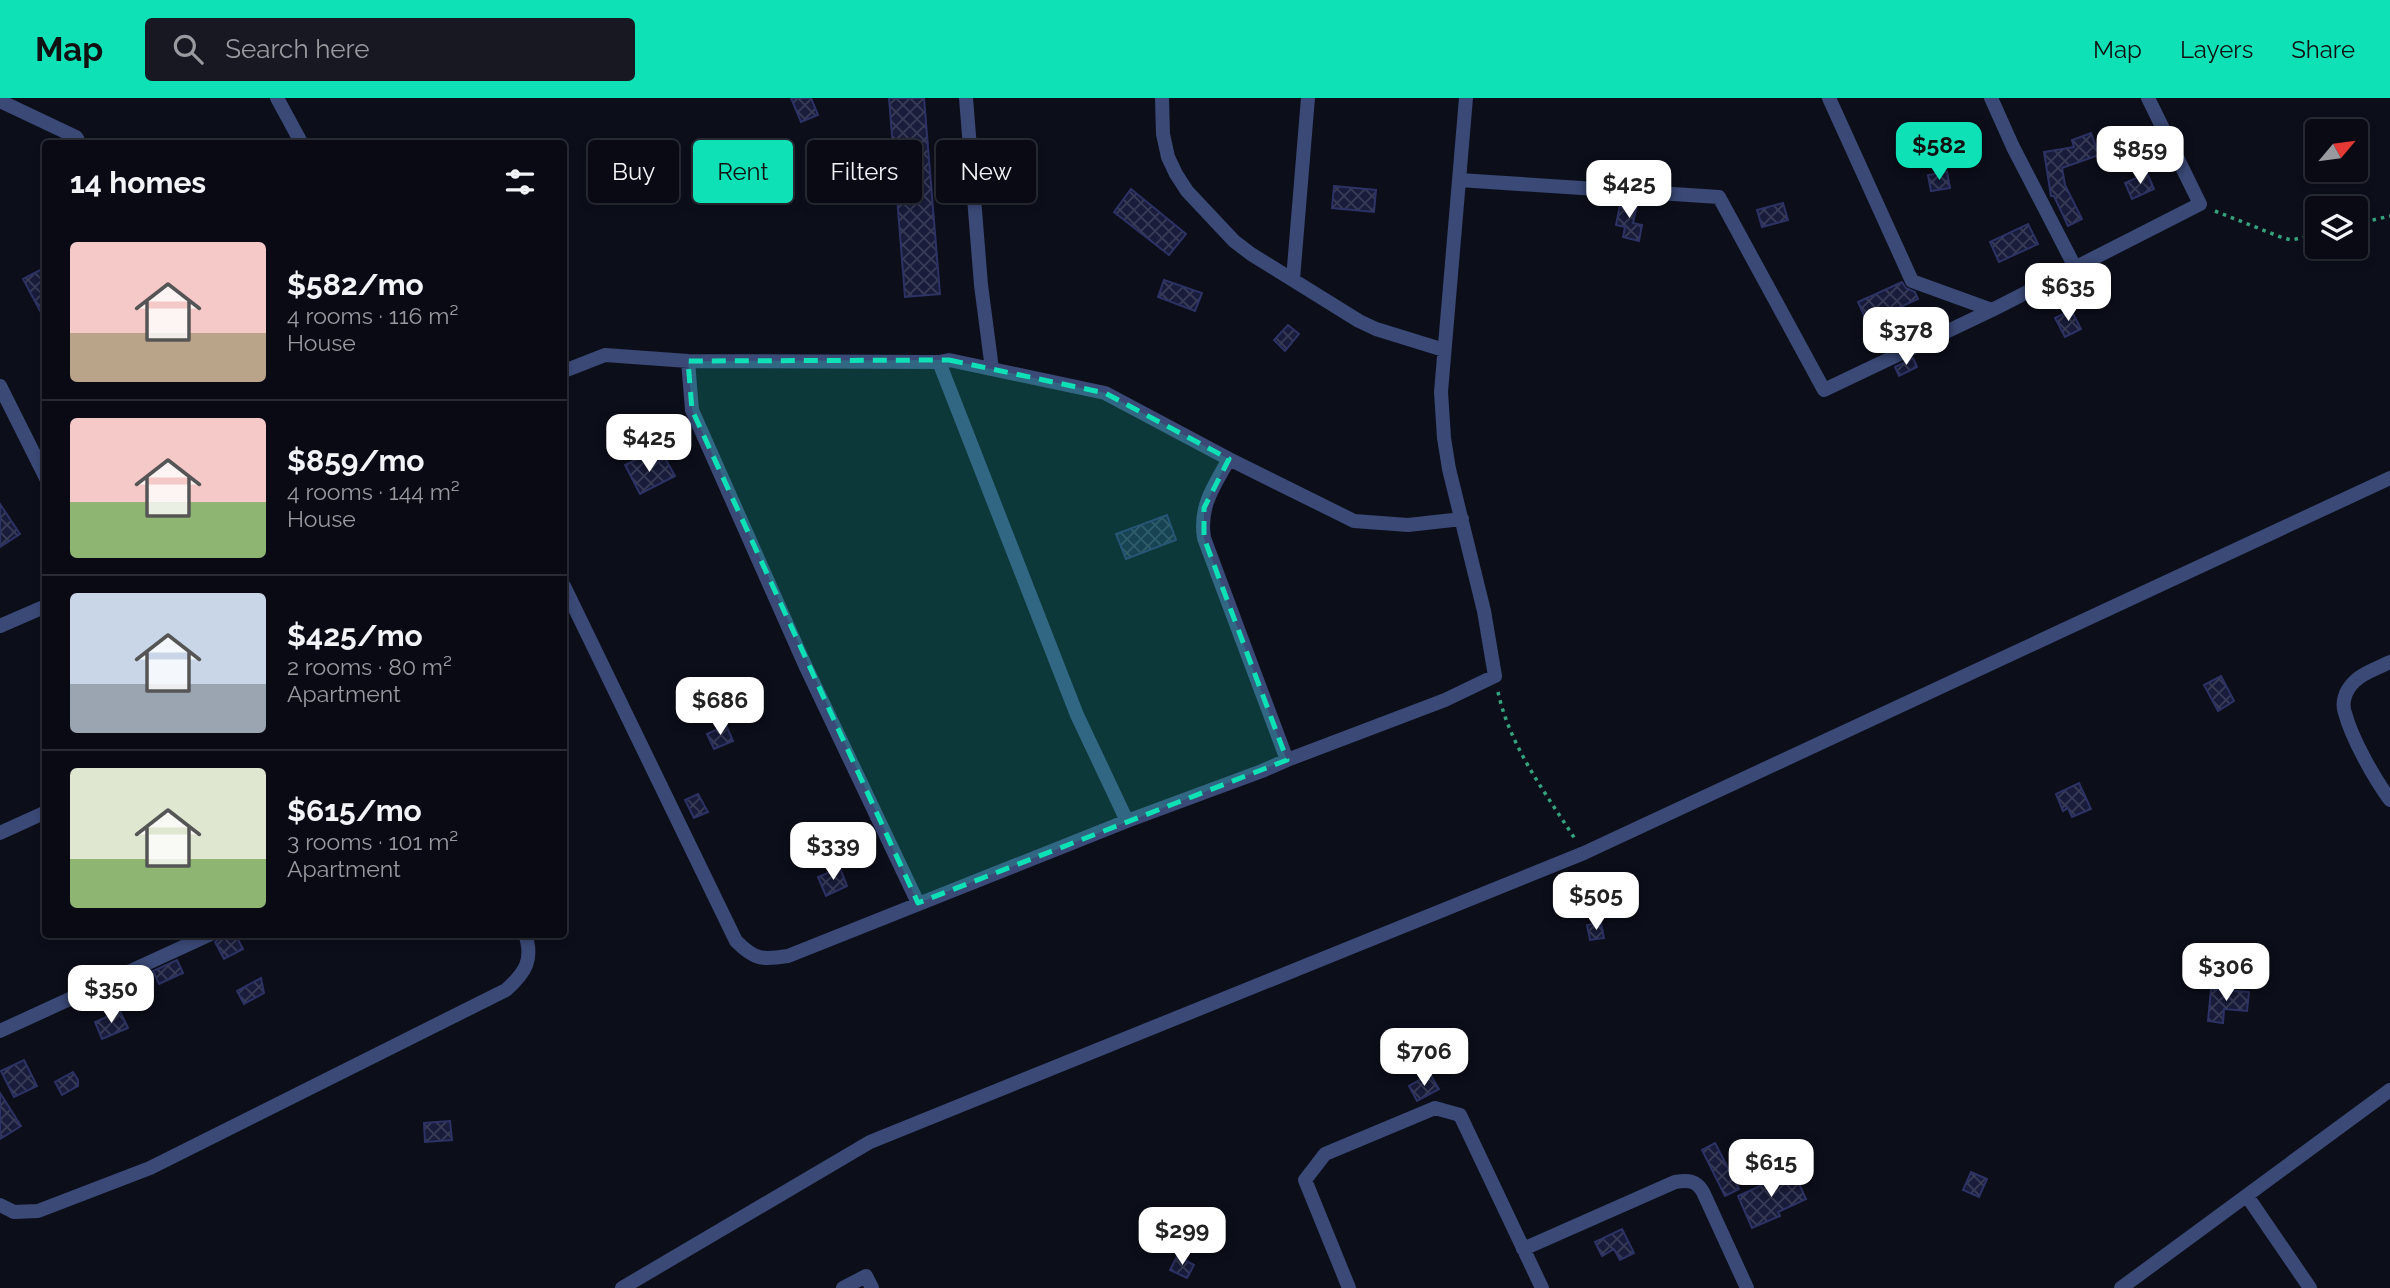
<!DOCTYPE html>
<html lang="en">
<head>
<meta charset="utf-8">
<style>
	:root { --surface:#090a14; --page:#171822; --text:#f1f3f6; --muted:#999aa0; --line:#292b34; --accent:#0fe1b7 }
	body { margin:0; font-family:Raleway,sans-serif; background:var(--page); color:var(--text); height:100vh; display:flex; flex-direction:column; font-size:26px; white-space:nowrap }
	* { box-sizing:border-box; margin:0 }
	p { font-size:23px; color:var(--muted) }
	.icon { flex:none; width:38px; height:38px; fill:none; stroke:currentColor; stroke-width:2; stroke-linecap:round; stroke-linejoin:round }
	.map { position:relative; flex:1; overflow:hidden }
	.sheet { position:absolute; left:42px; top:42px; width:525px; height:798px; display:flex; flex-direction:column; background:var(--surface); border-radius:7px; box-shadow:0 4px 10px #0003,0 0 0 2px var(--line) }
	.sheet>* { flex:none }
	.guide { position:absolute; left:588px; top:42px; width:665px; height:63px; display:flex; gap:14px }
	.needle { width:46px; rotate:61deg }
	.controls { position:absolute; left:2305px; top:21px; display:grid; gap:14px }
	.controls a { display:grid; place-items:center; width:63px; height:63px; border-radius:7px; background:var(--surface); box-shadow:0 4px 10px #0003,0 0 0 2px var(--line); font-size:35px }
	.price { position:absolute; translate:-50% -60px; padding:0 16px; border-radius:14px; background:#fff; color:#222; font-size:23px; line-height:46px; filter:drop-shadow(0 2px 4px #0008) }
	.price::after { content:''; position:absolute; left:50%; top:42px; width:21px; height:16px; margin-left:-10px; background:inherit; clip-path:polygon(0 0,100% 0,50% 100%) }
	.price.on { background:var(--accent); color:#111 }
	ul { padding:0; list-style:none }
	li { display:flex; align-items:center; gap:21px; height:175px; padding:0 28px }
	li+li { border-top:2px solid var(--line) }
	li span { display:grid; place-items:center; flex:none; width:196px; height:140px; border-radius:7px; color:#555 }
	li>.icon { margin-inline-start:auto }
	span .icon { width:84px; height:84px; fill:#fffc; stroke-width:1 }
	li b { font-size:30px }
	h2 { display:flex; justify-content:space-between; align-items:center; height:84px; padding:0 28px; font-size:30px }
	.chip { padding:0 24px; border-radius:7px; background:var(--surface); box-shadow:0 4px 10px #0003,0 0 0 2px var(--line); font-size:24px; line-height:63px }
	.chip.on { background:var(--accent); color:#111 }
	header { display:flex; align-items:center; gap:42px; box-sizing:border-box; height:98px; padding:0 35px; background:var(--accent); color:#111 }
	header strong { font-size:33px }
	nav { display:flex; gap:38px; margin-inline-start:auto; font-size:24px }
	.search { width:490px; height:63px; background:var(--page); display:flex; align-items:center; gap:18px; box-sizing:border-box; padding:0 24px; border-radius:7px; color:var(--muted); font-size:26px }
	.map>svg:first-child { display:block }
</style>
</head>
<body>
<header>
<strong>Map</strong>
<div class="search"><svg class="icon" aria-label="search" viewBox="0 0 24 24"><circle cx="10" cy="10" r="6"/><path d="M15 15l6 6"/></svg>Search here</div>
<nav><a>Map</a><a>Layers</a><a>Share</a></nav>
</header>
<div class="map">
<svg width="2390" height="1190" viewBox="0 0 2390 1190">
	<defs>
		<pattern id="building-cross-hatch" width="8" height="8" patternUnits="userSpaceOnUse" patternTransform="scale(1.75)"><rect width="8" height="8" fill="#191c3a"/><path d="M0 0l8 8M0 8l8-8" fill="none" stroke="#393c57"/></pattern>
	</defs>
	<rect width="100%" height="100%" fill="#0c0e1a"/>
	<path fill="url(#building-cross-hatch)" stroke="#2d3264" stroke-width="2" d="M791 0H811L818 17 801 24Z
		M889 0H924L940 196 905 199Z
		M1956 33 1969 57 1955 64 1942 41Z
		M2091 35 2099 57 2062 70 2065 87 2082 121 2068 128 2054 98H2051L2044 54 2074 49 2072 42Z
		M1947 74 1950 90 1931 93 1928 77Z
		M2147 75 2154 91 2132 101 2125 85Z
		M1334 88 1376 92 1374 114 1332 110Z
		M1131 91 1186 136 1169 157 1114 114Z
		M1621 102 1638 103 1633 125 1642 127 1639 143 1623 139 1625 129 1616 127Z
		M1783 105 1788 122 1762 129 1757 112Z
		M2028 126 2038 146 1999 164 1990 144Z
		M46 169V224L23 181Z
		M1164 182 1202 195 1195 213 1158 199Z
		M1902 184 1906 190 1915 194 1918 201 1867 224 1858 204Z
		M2071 212 2081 231 2065 239 2055 220Z
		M1288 227 1299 236 1285 253 1274 242Z
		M1913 260 1917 269 1899 278 1895 269Z
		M643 358 649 369 665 360 675 378 640 396 625 367Z
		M0 406 20 436 0 449Z
		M1167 417 1176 442 1126 461 1116 436Z
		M2221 578 2234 603 2218 613 2204 587Z
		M726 627 733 643 714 651 707 636Z
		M2079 685 2091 711 2072 719 2068 710 2063 713 2056 696Z
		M698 696 708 714 694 720 685 702Z
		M840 770 847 788 826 798 818 779Z
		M1601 825 1604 840 1590 842 1587 827Z
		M225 836H235L243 851 224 861 215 844Z
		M177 862 183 875 159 886 153 873Z
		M261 880 264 895 244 906 237 893Z
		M2211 891 2249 894 2247 913 2224 911 2223 925 2208 923Z
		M120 913 128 930 102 941 95 924Z
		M24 962 37 988 14 999 1 973Z
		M73 974 78 982V988L62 997 55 984Z
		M1430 976 1439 991 1417 1003 1409 988Z
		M0 995 21 1028 0 1041Z
		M450 1023 452 1042 425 1044 424 1025Z
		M1715 1045 1739 1091 1725 1098 1702 1052Z
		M1793 1073 1806 1101 1778 1114 1780 1118 1752 1130 1738 1098Z
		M1971 1074 1987 1081 1979 1099 1963 1092Z
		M1622 1131 1634 1155 1620 1162 1614 1151 1602 1158 1595 1144Z
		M1177 1158 1194 1167 1187 1180 1170 1172Z"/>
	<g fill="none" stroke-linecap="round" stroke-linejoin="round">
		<path stroke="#34a47c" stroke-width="3.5" stroke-dasharray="3.5 5" stroke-linecap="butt" d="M2215 113 2283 140 2292 142 2317 136
			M2356 126 2390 118
			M1498 594C1510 649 1545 694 1575 741"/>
		<path stroke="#3a4976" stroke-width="14" d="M277 0 302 46
			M966 0 981 187 992 271
			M1162 0 1163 36 1168 59 1176 76 1187 93 1234 143 1251 156 1359 223 1376 231 1444 252
			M1829 0 1912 183 1992 212
			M1991 0 2013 49 2076 171
			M0 3 76 39 80 46
			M1459 82 1719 99 1824 292 1992 212 2200 106 2148 0
			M1293 181 1308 0
			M688 263 692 312 805 567 918 805
			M564 273 605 257 688 263 939 264 949 262 1105 295 1229 361 1354 423 1408 427 1462 421
			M0 288 46 380
			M1229 361C1214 388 1199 408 1204 440L1287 662
			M564 488 736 843C755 862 762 862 788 858L1127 723 1077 617 939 264
			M0 528 46 508
			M2390 564C2376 571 2358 576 2349 590 2344 597 2342 607 2345 615 2352 641 2374 680 2390 702
			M1127 723 1262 673 1287 662 1445 602 1495 578 1484 513 1449 371 1444 340 1441 294 1466 0
			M0 735 46 714
			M0 933 211 836
			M2247 1098 2310 1190
			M0 1107 14 1114 38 1113 150 1070 506 892C525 875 534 862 525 836
			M1523 1151 1675 1084C1688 1082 1696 1082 1703 1094L1747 1190
			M622 1190 870 1044 1584 755 2390 380
			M843 1190 866 1178 872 1190
			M1349 1190 1305 1082 1325 1056 1435 1010 1460 1017 1542 1190
			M2121 1190 2390 992"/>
	</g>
	<path fill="#0fe1b7" fill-opacity="0.2" stroke="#0fe1b7" stroke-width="5" stroke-dasharray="14 9" stroke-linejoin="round" d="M949 262 1105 295 1229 361 1204 410V440L1287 662 918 805 692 312 688 263Z"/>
</svg>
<div class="controls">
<a><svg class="needle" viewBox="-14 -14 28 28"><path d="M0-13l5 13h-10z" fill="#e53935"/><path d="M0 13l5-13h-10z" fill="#999aa0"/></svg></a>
<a><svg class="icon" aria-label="layers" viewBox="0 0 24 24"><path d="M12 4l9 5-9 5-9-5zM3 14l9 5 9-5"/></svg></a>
</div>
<b class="price on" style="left:1939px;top:84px">$582</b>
<b class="price" style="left:2140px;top:88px">$859</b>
<b class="price" style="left:1629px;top:122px">$425</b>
<b class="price" style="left:2068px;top:225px">$635</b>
<b class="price" style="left:1906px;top:269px">$378</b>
<b class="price" style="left:649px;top:376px">$425</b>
<b class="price" style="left:720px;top:639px">$686</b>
<b class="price" style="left:833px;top:784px">$339</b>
<b class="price" style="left:1596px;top:834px">$505</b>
<b class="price" style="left:2226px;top:905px">$306</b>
<b class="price" style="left:111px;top:927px">$350</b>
<b class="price" style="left:1424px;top:990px">$706</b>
<b class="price" style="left:1771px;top:1101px">$615</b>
<b class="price" style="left:1182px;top:1169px">$299</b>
<div class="guide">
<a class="chip">Buy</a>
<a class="chip on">Rent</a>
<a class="chip">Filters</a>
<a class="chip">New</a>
</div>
<section class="sheet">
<h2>14 homes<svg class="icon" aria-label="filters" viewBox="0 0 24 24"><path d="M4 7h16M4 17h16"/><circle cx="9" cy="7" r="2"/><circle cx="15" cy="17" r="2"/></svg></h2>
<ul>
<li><span style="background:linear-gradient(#f6c9c9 65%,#b9a48a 0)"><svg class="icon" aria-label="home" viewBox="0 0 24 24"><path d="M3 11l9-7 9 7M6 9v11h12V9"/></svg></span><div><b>$582/mo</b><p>4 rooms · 116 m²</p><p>House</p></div></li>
<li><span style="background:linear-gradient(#f6c9c9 60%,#8fb573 0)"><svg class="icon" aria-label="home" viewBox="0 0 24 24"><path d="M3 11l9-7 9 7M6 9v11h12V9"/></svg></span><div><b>$859/mo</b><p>4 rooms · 144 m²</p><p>House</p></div></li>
<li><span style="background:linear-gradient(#c9d6e8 65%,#9aa5b1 0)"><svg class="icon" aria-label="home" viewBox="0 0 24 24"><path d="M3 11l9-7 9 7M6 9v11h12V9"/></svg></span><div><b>$425/mo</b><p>2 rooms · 80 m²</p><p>Apartment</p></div></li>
<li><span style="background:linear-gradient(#dfe7d0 65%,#8fb573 0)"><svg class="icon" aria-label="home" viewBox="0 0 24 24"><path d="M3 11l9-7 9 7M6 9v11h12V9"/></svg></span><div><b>$615/mo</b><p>3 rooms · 101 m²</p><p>Apartment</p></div></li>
</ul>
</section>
</div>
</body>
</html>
